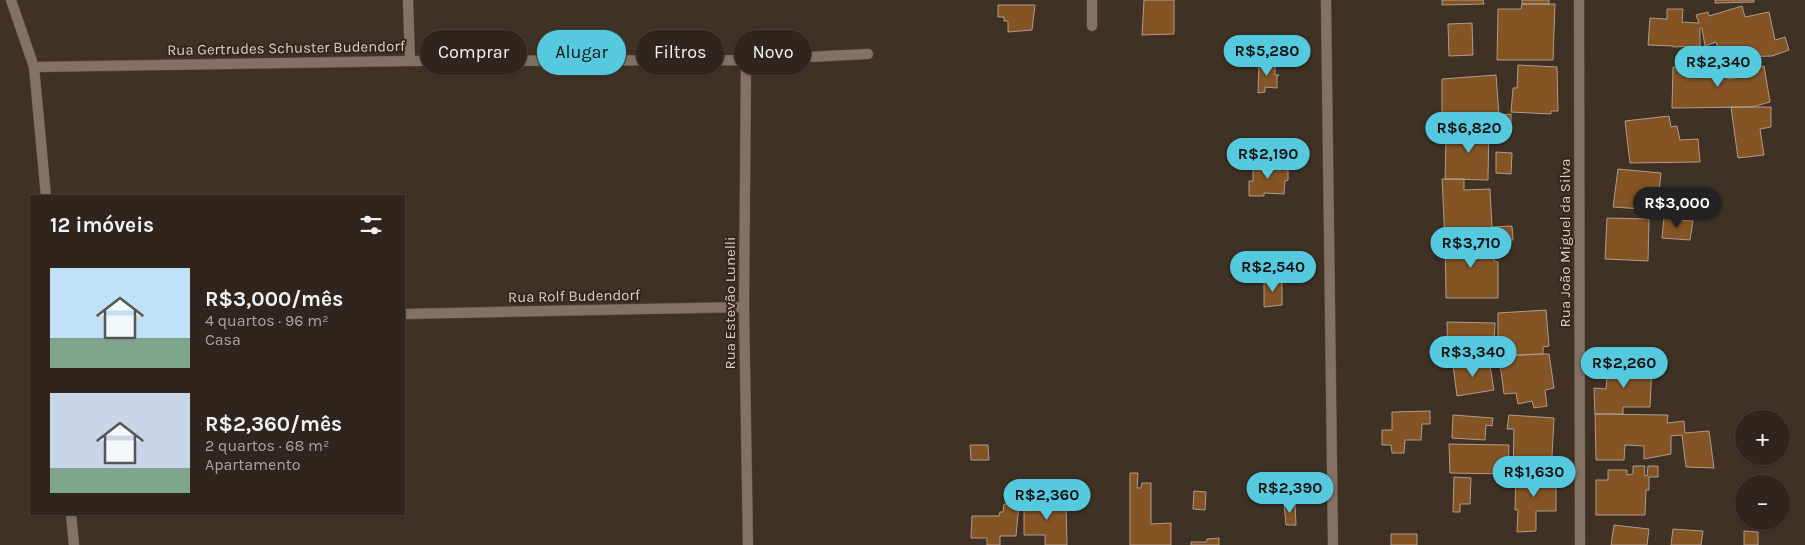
<!DOCTYPE html>
<html lang="pt">
<head>
<meta charset="utf-8">
<style>
	:root { --surface:#30251c; --page:#3c3129; --text:#f1f3f6; --muted:#a8a5a3; --line:#4b423b; --accent:#55cadf }
	body { margin:0; font-family:Karla,sans-serif; background:var(--page); color:var(--text); height:100vh; display:flex; flex-direction:column; font-size:19px; white-space:nowrap }
	* { box-sizing:border-box; margin:0 }
	p { font-size:16px; color:var(--muted) }
	.icon { flex:none; width:28px; height:28px; fill:none; stroke:currentColor; stroke-width:2; stroke-linecap:round; stroke-linejoin:round }
	.map { position:relative; flex:1; overflow:hidden }
	.sheet { position:absolute; left:30px; top:195px; width:375px; height:320px; display:flex; flex-direction:column; background:var(--surface); border-radius:0px; box-shadow:0 1px 4px #0004,0 0 0 1px var(--line) }
	.sheet>* { flex:none }
	.hud { position:absolute; left:420px; top:30px; width:475px; height:45px; display:flex; gap:10px }
	.buttons { position:absolute; left:1735px; top:410px; display:grid; gap:10px }
	.buttons a { display:grid; place-items:center; width:55px; height:55px; border-radius:50%; background:var(--surface); box-shadow:0 1px 4px #0004,0 0 0 1px var(--line); font-size:25px }
	.price { position:absolute; translate:-50% -42px; padding:0 11px; border-radius:18px; background:var(--accent); color:#111; font-size:16px; line-height:32px; filter:drop-shadow(0 1px 2px #0008) }
	.price::after { content:''; position:absolute; left:50%; top:30px; width:15px; height:11px; margin-left:-8px; background:inherit; clip-path:polygon(0 0,100% 0,50% 100%) }
	.price.current { background:#222; color:#fff }
	ul { padding:0; list-style:none }
	li { display:flex; align-items:center; gap:15px; height:125px; padding:0 20px }
	li span { display:grid; place-items:center; flex:none; width:140px; height:100px; border-radius:0px; color:#555 }
	li>.icon { margin-inline-start:auto }
	span .icon { width:60px; height:60px; fill:#fffc; stroke-width:1 }
	li b { font-size:21px }
	h2 { display:flex; justify-content:space-between; align-items:center; height:60px; padding:0 20px; font-size:21px }
	.pill { padding:0 18px; border-radius:22px; background:var(--surface); box-shadow:0 1px 4px #0004,0 0 0 1px var(--line); font-size:18px; line-height:45px }
	.pill.current { background:var(--accent); color:#111 }
	.map>svg:first-child { display:block }
</style>
</head>
<body>
<div class="map">
<svg width="1805" height="545" viewBox="0 0 1805 545">
	<rect width="100%" height="100%" fill="#403125"/>
	<path fill="#845425" stroke="#ae9c8d" d="M1144 0H1174V34L1142 35Z
		M1442 0H1483L1484 4 1442 5Z
		M1522 0H1549V4H1522Z
		M1715 0H1754V2L1715 3Z
		M1522 4H1555L1553 60H1497L1498 9H1521Z
		M998 5H1035L1032 30 1008 32V21H1004V17H998Z
		M1742 6 1745 17 1769 12 1775 40 1785 37 1789 50 1772 56 1734 57 1733 50 1720 54 1716 42 1705 46 1702 28H1700V46L1673 47V46L1648 45 1650 18 1667 19V9H1683L1682 22 1699 23 1696 15 1708 12 1709 16Z
		M1472 23 1473 55 1449 56 1448 24Z
		M1259 63H1275V75H1279L1277 76V88L1265 87V92L1258 93Z
		M1518 65 1557 67 1558 111H1551V114L1511 112 1513 88H1517Z
		M1728 66V79L1736 78 1734 73 1764 66 1770 102 1752 107 1672 108 1673 67Z
		M1496 75 1499 115 1511 114V124L1485 123V117L1442 121V79Z
		M1731 107H1771V127L1760 129 1764 155 1738 158Z
		M1669 116 1671 127 1677 126 1680 140 1698 139 1700 162 1630 163 1625 121Z
		M1468 122 1489 123 1488 180 1445 179 1446 139H1467Z
		M1496 152 1512 153 1511 174 1496 173Z
		M1288 165V180L1285 181 1284 194 1264 193V196H1249V181H1253V166Z
		M1618 169 1661 173 1657 210 1613 207Z
		M1442 179H1464V190L1490 189 1492 227 1512 226 1513 240H1445Z
		M1664 217H1673V220L1693 221 1690 240 1662 238Z
		M1607 218 1649 219 1648 261 1605 259Z
		M1445 240H1494V261L1498 262V298H1446Z
		M1264 280H1282V305L1264 307Z
		M1546 310 1549 346 1543 347V354L1492 356 1491 344H1488V356L1448 358 1447 322 1495 323 1494 345 1498 346V313Z
		M1543 354H1549L1554 388 1545 390 1547 406 1534 408 1532 401 1518 404 1516 393 1504 394 1499 356Z
		M1489 360 1494 390 1457 396 1453 365Z
		M1608 364 1652 365 1650 407H1623V414H1595L1594 388 1606 389Z
		M1430 411V424H1422L1421 440H1405L1404 453H1392L1391 445H1382V430H1392V412Z
		M1595 414 1668 415 1667 423 1684 421 1685 433 1709 431 1714 468 1686 467 1682 435 1671 436V454L1644 459V446L1625 445 1624 460H1596Z
		M1453 415 1493 418 1492 426 1486 425 1485 440 1452 438Z
		M1509 415 1554 418 1551 474H1513L1514 429H1507Z
		M1449 444 1509 445 1508 474 1450 473Z
		M970 445H988L989 460H971Z
		M1633 466H1645L1644 475 1647 476 1648 466H1658V477H1649V490H1646L1645 515H1596V480H1608V470H1627V475L1633 474Z
		M1130 473H1138L1137 488H1141L1142 483H1151V524L1171 523V545H1130Z
		M1516 474H1556V511H1536V531L1517 532 1518 510H1515Z
		M1454 477 1471 478 1470 504H1460V512H1453Z
		M1194 491 1206 492 1205 510 1193 509Z
		M1024 502H1066L1067 545H1045V535H1024Z
		M1295 502 1296 525H1286L1284 503Z
		M1004 504H1019L1016 536H1000V545H987V538H971L972 516H999L1000 512H1003Z
		M1614 525 1649 529 1647 545H1611Z
		M1673 529 1703 531 1701 545H1671Z
		M1744 531 1758 532V545H1744Z
		M1391 534H1417V545H1391Z
		M1219 538V545H1191V542H1206L1207 539Z"/>
	<g fill="none" stroke-linecap="round" stroke-linejoin="round">
		<g stroke="#5c5045" stroke-width="11">
			<path id="minor" d="M408 0 410 61
				M1092 0V26
				M1326 0 1333 545
				M1579 0 1580 545
				M746 60 744 307 748 545
				M34 67 410 61 746 60 868 54
				M404 314 744 307"/>
		</g>
		<g stroke="#5c5045" stroke-width="11">
			<path id="tertiary" d="M11 0 34 67 46 196
				M71 514 74 545"/>
		</g>
		<use href="#minor" stroke="#837264" stroke-width="10"/>
		<use href="#tertiary" stroke="#837264" stroke-width="10"/>
	</g>
	<g text-anchor="middle" dominant-baseline="central" stroke-width="4" stroke-linejoin="round" paint-order="stroke">
		<g font-size="15" fill="#d9cfc7" stroke="#35271b">
			<text transform="translate(286 48) rotate(-1)">Rua Gertrudes Schuster Budendorf</text>
			<text transform="translate(1565 243) rotate(-90)">Rua João Miguel da Silva</text>
			<text transform="translate(574 296) rotate(-1)">Rua Rolf Budendorf</text>
			<text transform="translate(730 303) rotate(-90)">Rua Estevão Lunelli</text>
		</g>
	</g>
</svg>
<div class="buttons">
<a>+</a>
<a>−</a>
</div>
<b class="price" style="left:1267px;top:77px">R$5,280</b>
<b class="price" style="left:1718px;top:88px">R$2,340</b>
<b class="price" style="left:1469px;top:154px">R$6,820</b>
<b class="price" style="left:1268px;top:180px">R$2,190</b>
<b class="price current" style="left:1677px;top:229px">R$3,000</b>
<b class="price" style="left:1471px;top:269px">R$3,710</b>
<b class="price" style="left:1273px;top:293px">R$2,540</b>
<b class="price" style="left:1473px;top:378px">R$3,340</b>
<b class="price" style="left:1624px;top:389px">R$2,260</b>
<b class="price" style="left:1534px;top:498px">R$1,630</b>
<b class="price" style="left:1290px;top:514px">R$2,390</b>
<b class="price" style="left:1047px;top:521px">R$2,360</b>
<div class="hud">
<a class="pill">Comprar</a>
<a class="pill current">Alugar</a>
<a class="pill">Filtros</a>
<a class="pill">Novo</a>
</div>
<section class="sheet">
<h2>12 imóveis<svg class="icon" aria-label="filters" viewBox="0 0 24 24"><path d="M4 7h16M4 17h16"/><circle cx="9" cy="7" r="2"/><circle cx="15" cy="17" r="2"/></svg></h2>
<ul>
<li><span style="background:linear-gradient(#bfe0f5 70%,#7fa58c 0)"><svg class="icon" aria-label="home" viewBox="0 0 24 24"><path d="M3 11l9-7 9 7M6 9v11h12V9"/></svg></span><div><b>R$3,000/mês</b><p>4 quartos · 96 m²</p><p>Casa</p></div></li>
<li><span style="background:linear-gradient(#c9d6e8 75%,#7fa58c 0)"><svg class="icon" aria-label="home" viewBox="0 0 24 24"><path d="M3 11l9-7 9 7M6 9v11h12V9"/></svg></span><div><b>R$2,360/mês</b><p>2 quartos · 68 m²</p><p>Apartamento</p></div></li>
</ul>
</section>
</div>
</body>
</html>
